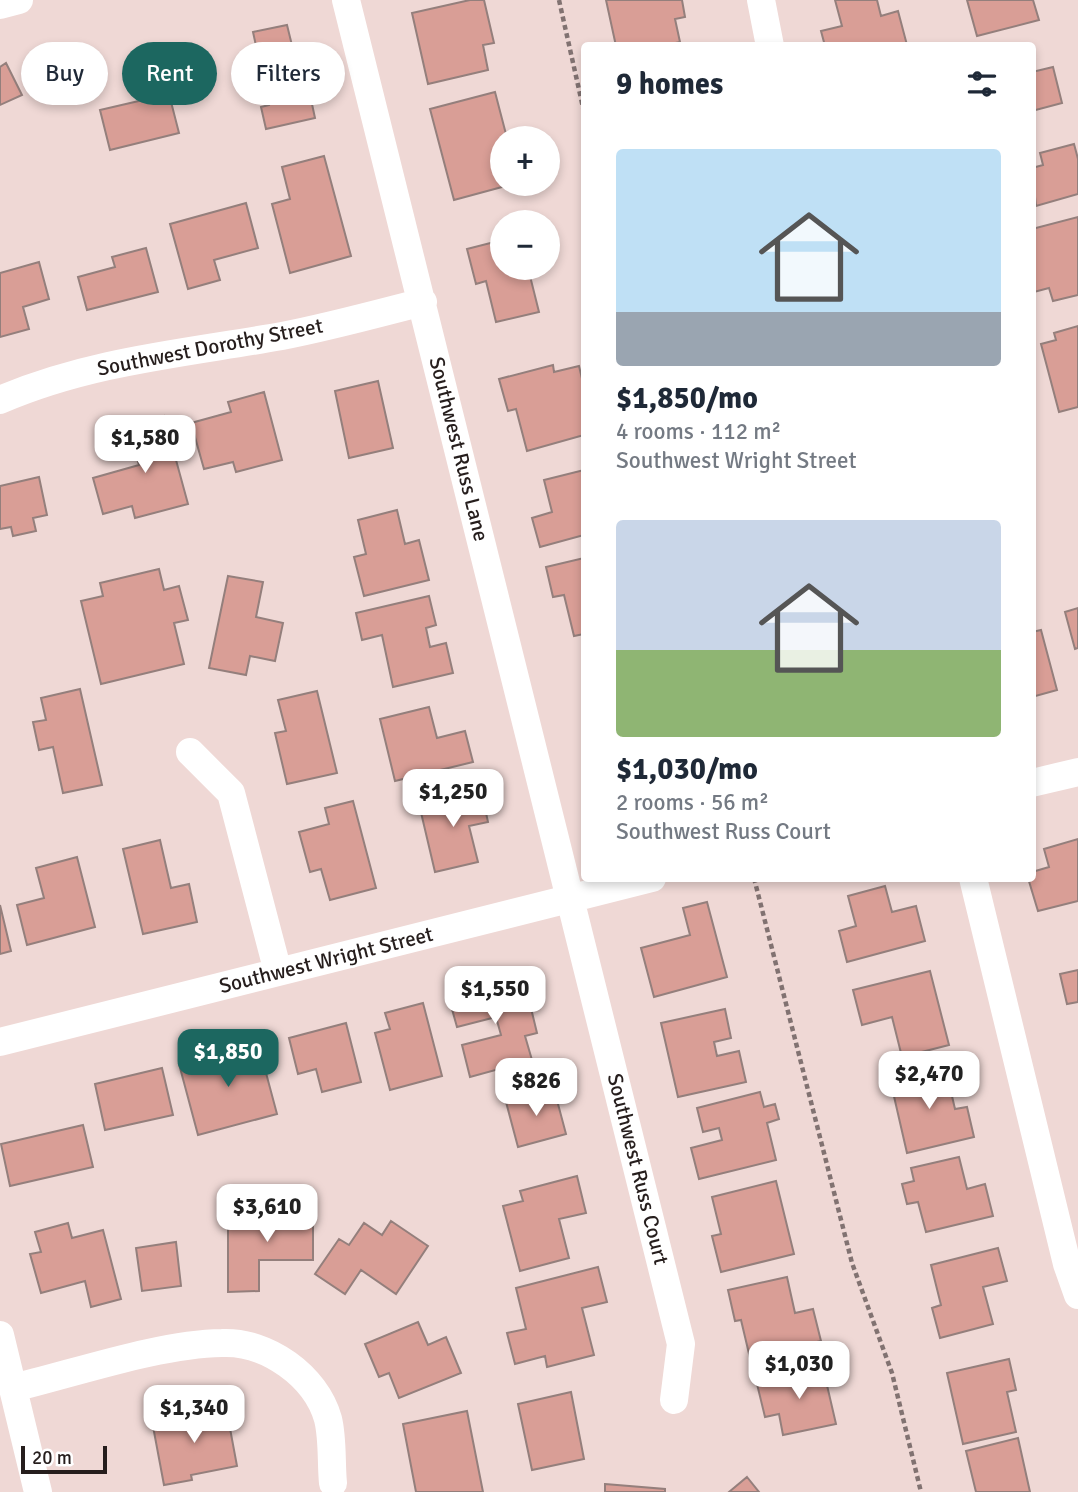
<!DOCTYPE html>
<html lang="en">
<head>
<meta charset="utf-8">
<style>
	:root { --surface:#fff; --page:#f2f2f3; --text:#1f2937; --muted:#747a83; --accent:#1c6760 }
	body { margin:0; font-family:Signika,sans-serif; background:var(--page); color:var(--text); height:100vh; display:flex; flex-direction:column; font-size:26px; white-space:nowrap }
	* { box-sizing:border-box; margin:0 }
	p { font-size:23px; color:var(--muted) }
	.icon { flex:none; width:38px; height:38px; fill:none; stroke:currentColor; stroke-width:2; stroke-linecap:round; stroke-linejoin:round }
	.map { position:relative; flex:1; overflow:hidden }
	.side { position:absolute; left:581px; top:42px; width:455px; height:840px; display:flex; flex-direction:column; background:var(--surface); border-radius:7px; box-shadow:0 4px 10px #0003 }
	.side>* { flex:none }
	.banner { position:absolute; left:21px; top:42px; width:455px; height:63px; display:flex; gap:14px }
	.controls { position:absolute; left:490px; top:126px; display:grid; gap:14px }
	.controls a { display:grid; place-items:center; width:70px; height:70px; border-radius:50%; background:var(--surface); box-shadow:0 4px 10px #0003; font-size:35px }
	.scale { position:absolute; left:21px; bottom:18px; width:86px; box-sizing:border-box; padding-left:7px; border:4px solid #261e1d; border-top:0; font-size:19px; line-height:24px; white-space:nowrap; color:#261e1d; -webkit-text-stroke:5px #fff; paint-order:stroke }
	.price { position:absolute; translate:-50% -60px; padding:0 16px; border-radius:14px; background:#fff; color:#222; font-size:23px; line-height:46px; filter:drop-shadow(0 2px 4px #0008) }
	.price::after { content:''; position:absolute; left:50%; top:42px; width:21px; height:16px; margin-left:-10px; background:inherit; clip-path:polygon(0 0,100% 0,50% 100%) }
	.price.active { background:var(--accent); color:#fff }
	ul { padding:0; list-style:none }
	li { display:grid; align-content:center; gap:14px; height:371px; padding:0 35px }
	li span { display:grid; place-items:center; height:217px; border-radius:7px; color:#555 }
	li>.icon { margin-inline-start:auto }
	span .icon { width:126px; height:126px; fill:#fffc; stroke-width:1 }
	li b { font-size:30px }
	h2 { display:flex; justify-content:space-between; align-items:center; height:84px; padding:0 35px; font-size:30px }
	.pill { padding:0 24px; border-radius:32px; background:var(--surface); box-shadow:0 4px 10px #0003; font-size:24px; line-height:63px }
	.pill.active { background:var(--accent); color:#fff }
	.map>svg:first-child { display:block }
</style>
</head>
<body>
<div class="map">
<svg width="1078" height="1492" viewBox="0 0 1078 1492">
	<rect width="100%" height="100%" fill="#efd8d5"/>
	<path fill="#d99e96" stroke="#947f7c" stroke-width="2" d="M470 0H484L494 43 483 45 488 70 428 84 412 13Z
		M606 0H682L685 17 675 19 680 42 662 46H616Z
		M835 0H877L881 16 898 11 907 45 825 46 821 31 842 26Z
		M967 0H1033L1039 20 977 36Z
		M287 25 300 78 306 76 315 118 266 129 261 107 269 105 253 32Z
		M6 63 22 95 0 105V67Z
		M1053 67 1062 103 1032 111V72Z
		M495 92 507 138H502V159L495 161 502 187 454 200 430 109Z
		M169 94 179 133 110 150 100 110Z
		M1074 144 1078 159V194L1036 206 1032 168 1043 165 1040 153Z
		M324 156 351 256 290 273 272 204 290 199 282 167Z
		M246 203 258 248 214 260 220 280 188 289 170 224Z
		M1078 217V295L1053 301 1049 288 1034 292 1032 229Z
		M502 240V268H540L541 273 530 276 539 312 496 322 486 281 476 284 467 249Z
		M146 248 158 292 87 310 78 277 115 267 112 257Z
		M39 262 49 299 23 307 29 329 0 337V273Z
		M1078 326V407L1059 412 1041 344 1056 340 1054 333Z
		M553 365 554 372 579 366 584 387V435L527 451 516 409 508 411 499 379Z
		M378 381 393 448 349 458 335 391Z
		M264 392 282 460 236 472 233 462 204 469 191 423 231 412 228 402Z
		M164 416 188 504 135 518 132 506 103 514 93 478 139 465 128 426Z
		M584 470V535L540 547 532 518 552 512 544 480Z
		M39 477 47 515 33 518 36 531 13 536 11 527 0 529V486Z
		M397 510 405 544 419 540 429 580 364 596 354 557 366 554 358 520Z
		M584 558V634L574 636 564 595 553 597 546 567Z
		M159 569 164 590 179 586 188 620 174 623 184 664 101 684 81 601 103 596 100 583Z
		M228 576 263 582 256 617 283 623 275 661 250 656 246 675 209 668Z
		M429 596 436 625 426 628 430 647 446 643 453 673 393 687 382 635 362 640 356 613Z
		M1078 608V648L1075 649 1065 612Z
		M1041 630 1057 690 1032 697V632Z
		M80 689 102 785 63 793 53 747 39 750 33 722 46 720 41 698Z
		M317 691 337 773 287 784 275 733 286 731 278 700Z
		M429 707 437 738 465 731 473 762 395 781 380 719Z
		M481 790 488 822 469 826 478 862 435 872 419 804Z
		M353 801 376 888 330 900 321 869 310 872 299 832 329 824 325 808Z
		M1078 839V901L1038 911 1028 878H1032V872L1049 867 1044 849Z
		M160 840 171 888 189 884 197 922 143 934 123 849Z
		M77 857 95 927 27 945 17 905 44 898 36 868Z
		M885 886 892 912 916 906 925 941 847 962 839 931 856 926 848 896Z
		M707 902 727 977 654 997 641 948 690 935 683 908Z
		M0 905 11 951 0 954Z
		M1078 970V1002L1067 1004 1060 974Z
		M930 971 949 1045 902 1057 892 1017 862 1025 853 990Z
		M510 979 517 1003 529 1000 537 1033 525 1036 532 1060 470 1077 462 1045 501 1035 496 1017 457 1027 448 995Z
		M423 1003 442 1076 390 1090 375 1033 390 1029 385 1013Z
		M725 1009 731 1038 714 1042 717 1056 739 1051 746 1082 678 1097 661 1023Z
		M346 1023 361 1082 322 1092 316 1069 298 1074 289 1038Z
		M258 1043 277 1114 198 1135 179 1064Z
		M945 1066 955 1109 967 1107 974 1137 907 1153 890 1079Z
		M162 1068 173 1115 105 1130 95 1084Z
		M554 1089 566 1134 518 1147 506 1102Z
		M760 1092 764 1107 775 1104 779 1119 767 1123 776 1160 699 1179 691 1148 722 1140 719 1128 703 1132 697 1108Z
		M83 1125 93 1167 10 1186 1 1144Z
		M959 1157 967 1189 985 1184 993 1216 926 1232 918 1202 907 1204 902 1184 914 1181 911 1168Z
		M577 1176 586 1213 559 1219 569 1258 520 1271 503 1206 523 1201 520 1191Z
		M776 1181 794 1254 721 1272 712 1236 721 1234 712 1197Z
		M276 1207H313V1260H259V1291L228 1292V1216H276Z
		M391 1221 428 1246 396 1294 361 1270 345 1294 315 1274 339 1239 349 1245 364 1223 382 1235Z
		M68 1223 72 1238 103 1230 121 1299 91 1307 85 1281 41 1293 30 1254 41 1252 35 1232Z
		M176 1242 181 1286 142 1291 136 1248Z
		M998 1248 1007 1281 983 1287 993 1324 940 1338 932 1308 941 1305 931 1265Z
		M598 1267 607 1302 582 1308 594 1355 547 1367 545 1356 515 1364 507 1333 526 1329 516 1288Z
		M787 1277 795 1313 813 1309 821 1341 750 1358 741 1320 735 1321 728 1290Z
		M418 1322 428 1345 446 1337 461 1373 399 1398 389 1373 379 1377 365 1344Z
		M1009 1359 1016 1390 1007 1392 1016 1432 963 1444 947 1373Z
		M823 1368 836 1424 783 1435 779 1414 765 1417 757 1384Z
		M571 1392 584 1459 532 1470 518 1404Z
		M226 1407 237 1466 191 1475 192 1480 164 1485 152 1421Z
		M467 1411 483 1492H416L403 1424Z
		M1018 1438 1030 1492H976L966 1451Z
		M747 1477 759 1492H729Z
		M605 1484 665 1489V1492H605Z"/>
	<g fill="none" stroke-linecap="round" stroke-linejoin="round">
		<path stroke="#817271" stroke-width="4.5" stroke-dasharray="5 3.5" stroke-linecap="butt" d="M559 0 584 112
			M754 878 852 1263 892 1373 921 1492"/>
		<path stroke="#fff" stroke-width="28" d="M346 0 681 1344 674 1400
			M761 0 770 46
			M0 5 19 0
			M0 400C90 361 186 353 282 336 329 327 376 314 423 302
			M190 752 231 793 278 972
			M1032 783 1078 772
			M973 878 1067 1264 1078 1295
			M0 1042 652 878
			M0 1335 38 1492
			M13 1388C76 1373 159 1344 222 1343 267 1341 316 1376 328 1419 333 1439 331 1463 333 1483"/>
	</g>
	<g text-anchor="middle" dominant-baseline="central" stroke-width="5" stroke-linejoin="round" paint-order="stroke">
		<g font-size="21" fill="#261e1d" stroke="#fff">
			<text transform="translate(210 347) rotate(-11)">Southwest Dorothy Street</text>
			<text transform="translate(459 449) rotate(76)">Southwest Russ Lane</text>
			<text transform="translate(326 960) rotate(-14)">Southwest Wright Street</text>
			<text transform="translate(638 1169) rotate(76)">Southwest Russ Court</text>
		</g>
	</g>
</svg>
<div class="controls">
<a>+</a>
<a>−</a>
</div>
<div class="scale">20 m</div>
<b class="price" style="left:145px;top:475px">$1,580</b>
<b class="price" style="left:453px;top:829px">$1,250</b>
<b class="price" style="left:495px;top:1026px">$1,550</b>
<b class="price active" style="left:228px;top:1089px">$1,850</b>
<b class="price" style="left:929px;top:1111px">$2,470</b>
<b class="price" style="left:536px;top:1118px">$826</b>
<b class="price" style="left:267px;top:1244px">$3,610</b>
<b class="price" style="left:799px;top:1401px">$1,030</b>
<b class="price" style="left:194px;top:1445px">$1,340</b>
<div class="banner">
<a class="pill">Buy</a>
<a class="pill active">Rent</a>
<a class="pill">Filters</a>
</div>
<section class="side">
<h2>9 homes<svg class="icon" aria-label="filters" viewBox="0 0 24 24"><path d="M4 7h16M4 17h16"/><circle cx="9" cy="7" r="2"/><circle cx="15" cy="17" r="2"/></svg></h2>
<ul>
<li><span style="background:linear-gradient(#bfe0f5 75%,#9aa5b1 0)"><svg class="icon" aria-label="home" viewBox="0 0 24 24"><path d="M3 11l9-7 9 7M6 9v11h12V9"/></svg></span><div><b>$1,850/mo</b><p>4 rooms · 112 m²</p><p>Southwest Wright Street</p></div></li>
<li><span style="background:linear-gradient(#c9d6e8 60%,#8fb573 0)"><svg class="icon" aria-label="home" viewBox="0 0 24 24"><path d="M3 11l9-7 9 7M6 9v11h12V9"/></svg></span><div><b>$1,030/mo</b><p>2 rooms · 56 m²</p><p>Southwest Russ Court</p></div></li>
</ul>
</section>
</div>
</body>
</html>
